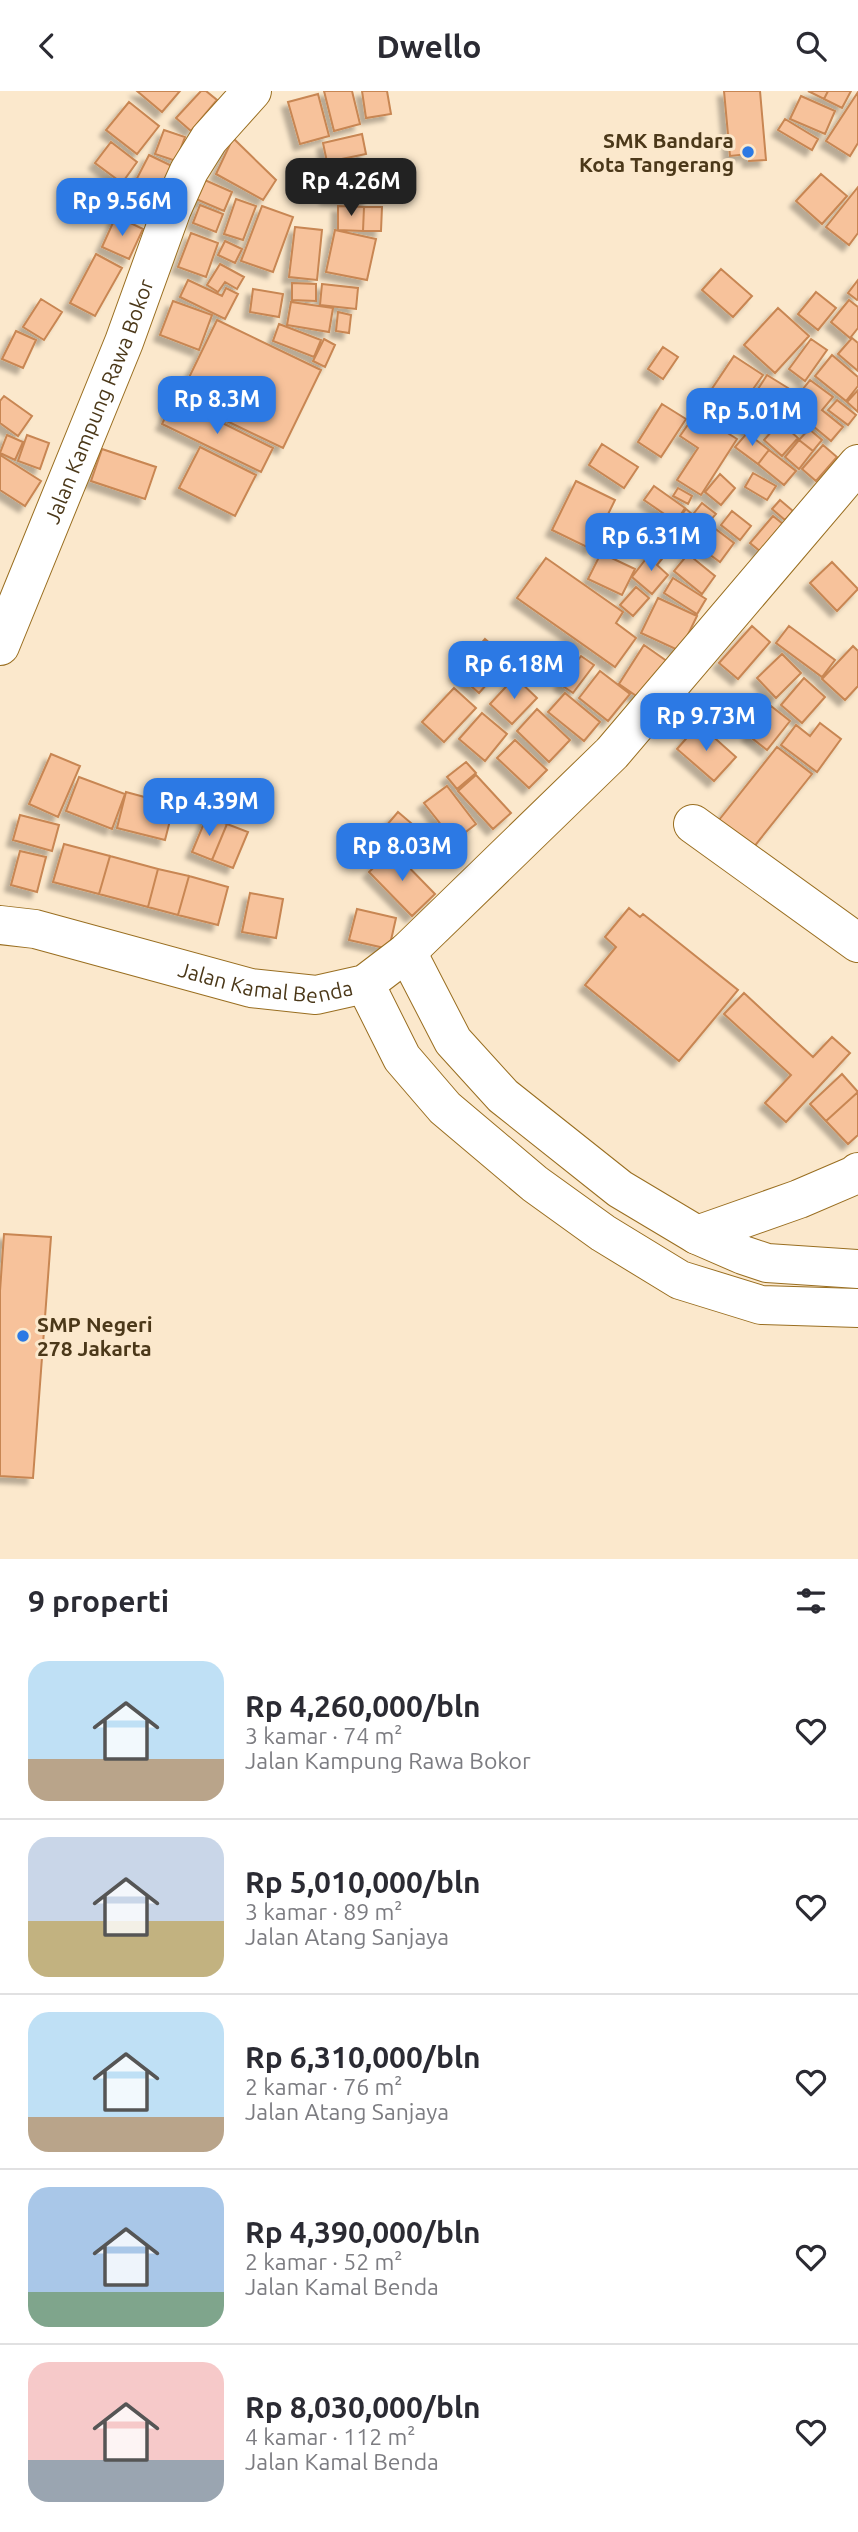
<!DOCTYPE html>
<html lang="id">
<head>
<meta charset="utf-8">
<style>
	:root { --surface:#fff; --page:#f2f2f3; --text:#2b2b33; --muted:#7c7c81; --line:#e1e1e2; --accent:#2c79e4 }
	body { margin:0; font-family:Ubuntu,sans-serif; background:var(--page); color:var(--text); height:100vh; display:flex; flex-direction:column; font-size:26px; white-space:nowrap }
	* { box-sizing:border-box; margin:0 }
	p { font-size:23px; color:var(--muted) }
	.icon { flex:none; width:38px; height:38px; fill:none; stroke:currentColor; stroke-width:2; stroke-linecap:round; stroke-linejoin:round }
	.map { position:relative; height:1468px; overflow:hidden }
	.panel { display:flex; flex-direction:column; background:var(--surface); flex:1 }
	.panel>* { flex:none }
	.price { position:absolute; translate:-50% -60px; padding:0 16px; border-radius:14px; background:var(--accent); color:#fff; font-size:23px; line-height:46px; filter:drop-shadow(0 2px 4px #0008) }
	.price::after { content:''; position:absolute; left:50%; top:42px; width:21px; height:16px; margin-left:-10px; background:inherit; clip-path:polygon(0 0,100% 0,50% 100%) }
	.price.current { background:#222; color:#fff }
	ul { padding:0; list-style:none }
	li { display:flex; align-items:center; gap:21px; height:175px; padding:0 28px }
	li+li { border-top:2px solid var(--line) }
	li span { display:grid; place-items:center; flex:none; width:196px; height:140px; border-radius:21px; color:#555 }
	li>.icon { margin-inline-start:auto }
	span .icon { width:84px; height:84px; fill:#fffc; stroke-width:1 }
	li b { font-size:30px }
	h2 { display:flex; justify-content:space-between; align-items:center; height:84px; padding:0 28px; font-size:30px }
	header { display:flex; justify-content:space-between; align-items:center; height:91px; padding:0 28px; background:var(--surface); font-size:32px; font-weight:600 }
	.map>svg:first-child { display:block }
</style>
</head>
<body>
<header><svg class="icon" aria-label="back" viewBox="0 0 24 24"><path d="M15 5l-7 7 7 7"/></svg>Dwello<svg class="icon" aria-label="search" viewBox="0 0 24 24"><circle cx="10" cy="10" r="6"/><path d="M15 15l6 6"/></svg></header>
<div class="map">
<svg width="858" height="1468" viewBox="0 0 858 1468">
	<defs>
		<filter id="shadow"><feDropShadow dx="-6" dy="6" stdDeviation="2" flood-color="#0004"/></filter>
	</defs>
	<rect width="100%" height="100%" fill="#fbe8cc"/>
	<path fill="#f7c29b" stroke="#c88652" stroke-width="2" filter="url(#shadow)" d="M137 0H180L162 21Z
		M201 0H206L217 9 191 40 176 27Z
		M324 0H352L360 33 334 40Z
		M362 0H387L391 23 366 27Z
		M724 0H760L766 69 749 70 748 63 730 65Z
		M808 0H828L824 8Z
		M828 0H851L842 17 824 8Z
		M858 1V52L850 65 826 50Z
		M318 3 329 45 300 53 288 11Z
		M801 5 835 20 825 43 790 28Z
		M129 11 159 35 137 63 106 39Z
		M785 28 818 48 812 59 778 39Z
		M164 39 185 46 176 70 155 63Z
		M362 43 366 63 327 71 323 52Z
		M233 47 276 89 263 109 216 83Z
		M111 51 137 71 122 92 95 72Z
		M149 64 174 76 157 111 131 99Z
		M330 73 372 78 368 111 326 107Z
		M821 83 847 105 822 133 796 110Z
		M198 86 232 101 224 120 189 105Z
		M858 96V142L849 154 826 136Z
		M236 108 256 115 243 149 224 143Z
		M200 114 223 123 216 141 193 132Z
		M262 115 293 126 273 181 241 170Z
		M338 115 364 116 363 140 338 139Z
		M364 116H382L381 140H363Z
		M116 125 143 138 129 168 102 156Z
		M295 136 322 139 317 189 289 186Z
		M335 139 376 148 367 189 326 181Z
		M191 142 218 152 206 186 178 176Z
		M225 150 242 158 235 172 218 164Z
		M96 163 122 177 95 225 70 212Z
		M220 173 244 186 237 198 225 191 218 201 207 194Z
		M721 178 752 205 733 226 702 199Z
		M188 189 222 205 226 197 238 203 225 228 180 206Z
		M858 189V208L857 209 848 202Z
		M292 192 316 193V210L292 209Z
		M322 193 358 197 356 218 320 214Z
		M253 198 283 203 279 226 250 221Z
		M816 201 836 217 818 239 798 223Z
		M41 208 62 221 44 249 23 236Z
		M849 209 858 216V237L850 247 831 231Z
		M173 210 212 224 199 259 160 244Z
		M291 211 333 217 329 241 287 234Z
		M778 217 809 245 775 282 744 254Z
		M338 221 351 224 349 242 336 240Z
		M217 229 321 279 283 357 179 307Z
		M279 233 321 249 314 266 273 250Z
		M16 240 36 249 23 277 2 268Z
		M852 247 858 252V280L838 263Z
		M324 248 335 254 325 276 313 270Z
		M811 248 827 259 805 290 789 278Z
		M663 256 678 266 663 288 648 278Z
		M832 264 858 286V295L846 310 815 285Z
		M734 265 763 284 751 301 772 314 754 342 733 328 728 336 699 317Z
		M767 284 788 297 780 311 758 298Z
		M810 289 833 306 822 319 843 336 831 350 789 315Z
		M858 299V321L847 311Z
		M4 305 32 325 18 345 0 332V310Z
		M174 308 273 357 261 381 162 333Z
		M837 309 856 324 848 334 828 319Z
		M662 313 686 328 661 366 638 351Z
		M696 322 737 348 701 404 677 389 698 357 680 345Z
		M780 331 798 347 782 365 764 349Z
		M809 338 822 349 813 360 799 349Z
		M747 342 769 359 758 373 735 356Z
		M7 344 23 351 15 369 0 362Z
		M27 344 49 352 40 378 18 370Z
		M799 349 813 360 799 378 785 366Z
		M602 353 638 376 624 397 589 374Z
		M823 354 837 366 816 390 802 378Z
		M200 356 256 384 235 425 179 397Z
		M102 358 156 376 145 408 91 390Z
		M769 359 796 380 784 394 758 373Z
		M0 364 41 390 25 415 0 399Z
		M753 382 776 395 767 409 745 396Z
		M720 383 735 397 721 414 705 401Z
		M576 390 615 409 591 458 552 439Z
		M654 395 685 417 676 431 644 409Z
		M678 397 692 405 688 413 673 405Z
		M780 409 793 420 785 429 772 418Z
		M702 412 716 423 696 446 683 436Z
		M686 418 692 423 683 435 677 430Z
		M732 420 751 435 740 449 721 434Z
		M773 425 783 433 761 461 750 452Z
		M713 436 734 452 720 471 698 455Z
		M652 460 662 468 657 474 668 484 652 503 632 486Z
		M601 462 635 478 622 504 588 488Z
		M688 463 715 485 702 503 674 480Z
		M546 467 623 521 616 532 636 547 615 576 517 507Z
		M832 471 858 498 837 520 810 492Z
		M673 487 706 508 697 523 664 502Z
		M636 496 649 507 633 525 620 514Z
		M658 507 697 525 680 560 641 542Z
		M752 535 770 551 738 588 719 572Z
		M789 535 835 569 822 586 776 552Z
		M485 548 509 568 479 602 456 582Z
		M644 554 671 573 645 611 619 593Z
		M853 555 858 560V595L845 609 822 588Z
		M782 563 801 582 776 607 757 587Z
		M581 565 594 574 573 602 560 593Z
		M600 580 630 603 608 630 579 607Z
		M515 586 537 607 512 633 490 613Z
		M804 587 825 606 802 632 781 614Z
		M454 597 476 617 444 651 422 631Z
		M565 602 600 631 584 650 548 621Z
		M771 615 790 630 767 659 748 644Z
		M537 618 570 649 549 671 517 640Z
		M482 622 507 643 485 670 459 648Z
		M820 632 841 648 817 681 781 654 796 634 810 645Z
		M699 633 736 666 714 690 677 658Z
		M515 649 547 679 529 697 497 667Z
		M777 656 812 683 753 757 719 729Z
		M51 663 80 675 58 726 29 713Z
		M466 671 476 682 457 698 447 686Z
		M476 684 511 722 493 738 458 700Z
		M79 686 125 703 112 738 66 720Z
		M447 695 476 733 454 750 424 712Z
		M126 701 174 714 165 749 117 737Z
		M398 721 431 749 413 770 380 742Z
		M20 724 59 734 52 760 13 749Z
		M207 725 227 733 212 769 192 761Z
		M227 733 248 741 233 777 212 769Z
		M64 753 110 765 99 803 53 791Z
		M392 759 435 803 412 825 369 781Z
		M20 760 46 766 37 801 11 794Z
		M110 765 158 778 148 816 99 803Z
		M158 778 189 785 178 824 148 816Z
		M189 785 228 796 218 834 178 824Z
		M250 802 283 808 276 847 242 841Z
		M629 817 640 826 643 823 738 899 679 970 585 894 616 856 605 846Z
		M357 818 396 827 389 858 349 849Z
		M744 902 813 966 832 946 850 962 786 1031 765 1012 791 984 724 923Z
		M842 983 858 1001 826 1030 810 1013Z
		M858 1001V1044L848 1053 826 1030Z
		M4 1143 51 1146 33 1387 0 1385V1200Z"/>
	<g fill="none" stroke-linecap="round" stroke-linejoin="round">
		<g stroke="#996e20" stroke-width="40">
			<g id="minor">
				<path id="s1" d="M0 555 124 251 172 118 189 80 209 48 252 0"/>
				<path d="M693 733 858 852"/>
				<path d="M407 861 453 950 503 1005 620 1098 697 1144 743 1164 767 1172 858 1178"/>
				<path d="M365 893 402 967 445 1017 535 1093 603 1142 680 1189 761 1214 858 1217"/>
				<path d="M697 1144 799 1108 855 1084 858 1081"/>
			</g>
		</g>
		<g stroke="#996e20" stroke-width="40">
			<g id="major">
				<path id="s2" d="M0 834 35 838 251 897 316 904 365 893 407 861 612 662 858 373"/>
			</g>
		</g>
		<use href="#minor" stroke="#fff" stroke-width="38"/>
		<use href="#major" stroke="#fff" stroke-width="38"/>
	</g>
	<g fill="#2c79e4" stroke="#fbe8cc" stroke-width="2.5">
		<circle cx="748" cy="61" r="7"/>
		<circle cx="23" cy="1245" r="7"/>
	</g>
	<g text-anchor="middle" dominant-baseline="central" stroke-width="6" stroke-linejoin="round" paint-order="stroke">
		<g font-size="21" font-weight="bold" fill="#4b3819" stroke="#fbe8cc" text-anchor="end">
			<text x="734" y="49">SMK Bandara<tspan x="734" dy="24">Kota Tangerang</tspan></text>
			<text x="37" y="1233" text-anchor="start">SMP Negeri<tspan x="37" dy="24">278 Jakarta</tspan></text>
		</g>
		<g font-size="21" fill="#4b3819" stroke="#fbe8cc">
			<text stroke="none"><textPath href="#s1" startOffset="264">Jalan Kampung Rawa Bokor</textPath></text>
			<text stroke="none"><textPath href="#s2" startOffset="273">Jalan Kamal Benda</textPath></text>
		</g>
	</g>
</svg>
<b class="price current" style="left:351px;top:127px">Rp 4.26M</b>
<b class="price" style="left:122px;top:147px">Rp 9.56M</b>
<b class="price" style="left:217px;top:345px">Rp 8.3M</b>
<b class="price" style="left:752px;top:357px">Rp 5.01M</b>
<b class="price" style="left:651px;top:482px">Rp 6.31M</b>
<b class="price" style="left:514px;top:610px">Rp 6.18M</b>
<b class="price" style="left:706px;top:662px">Rp 9.73M</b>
<b class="price" style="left:209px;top:747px">Rp 4.39M</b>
<b class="price" style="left:402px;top:792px">Rp 8.03M</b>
</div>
<section class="panel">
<h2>9 properti<svg class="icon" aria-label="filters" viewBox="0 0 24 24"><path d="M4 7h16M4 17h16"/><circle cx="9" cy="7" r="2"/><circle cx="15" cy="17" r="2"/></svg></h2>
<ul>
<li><span style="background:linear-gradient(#bfe0f5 70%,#b9a48a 0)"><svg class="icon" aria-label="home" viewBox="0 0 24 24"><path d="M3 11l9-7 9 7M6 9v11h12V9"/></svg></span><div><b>Rp 4,260,000/bln</b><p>3 kamar · 74 m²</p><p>Jalan Kampung Rawa Bokor</p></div><svg class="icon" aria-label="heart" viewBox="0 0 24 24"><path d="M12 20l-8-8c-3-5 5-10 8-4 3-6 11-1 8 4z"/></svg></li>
<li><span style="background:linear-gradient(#c9d6e8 60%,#c2b280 0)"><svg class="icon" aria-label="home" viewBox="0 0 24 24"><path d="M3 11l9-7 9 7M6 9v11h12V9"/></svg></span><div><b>Rp 5,010,000/bln</b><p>3 kamar · 89 m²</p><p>Jalan Atang Sanjaya</p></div><svg class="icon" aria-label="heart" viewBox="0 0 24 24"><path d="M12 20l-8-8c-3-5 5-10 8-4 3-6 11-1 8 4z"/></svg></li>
<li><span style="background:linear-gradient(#bfe0f5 75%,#b9a48a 0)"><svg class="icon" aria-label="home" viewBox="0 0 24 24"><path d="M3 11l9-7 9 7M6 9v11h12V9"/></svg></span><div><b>Rp 6,310,000/bln</b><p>2 kamar · 76 m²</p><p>Jalan Atang Sanjaya</p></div><svg class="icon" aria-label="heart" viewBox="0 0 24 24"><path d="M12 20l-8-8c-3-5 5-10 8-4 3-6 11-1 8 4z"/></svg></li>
<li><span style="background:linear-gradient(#a9c7e8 75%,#7fa58c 0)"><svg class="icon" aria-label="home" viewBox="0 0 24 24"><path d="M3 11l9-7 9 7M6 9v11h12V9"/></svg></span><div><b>Rp 4,390,000/bln</b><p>2 kamar · 52 m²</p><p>Jalan Kamal Benda</p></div><svg class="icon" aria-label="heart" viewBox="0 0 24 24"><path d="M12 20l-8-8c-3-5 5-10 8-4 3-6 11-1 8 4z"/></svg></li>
<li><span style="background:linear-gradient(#f6c9c9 70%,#9aa5b1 0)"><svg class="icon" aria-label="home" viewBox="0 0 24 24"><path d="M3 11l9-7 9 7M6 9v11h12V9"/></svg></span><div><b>Rp 8,030,000/bln</b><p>4 kamar · 112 m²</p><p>Jalan Kamal Benda</p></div><svg class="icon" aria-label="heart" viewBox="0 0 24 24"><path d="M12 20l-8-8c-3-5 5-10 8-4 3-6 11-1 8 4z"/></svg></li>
</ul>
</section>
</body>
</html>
